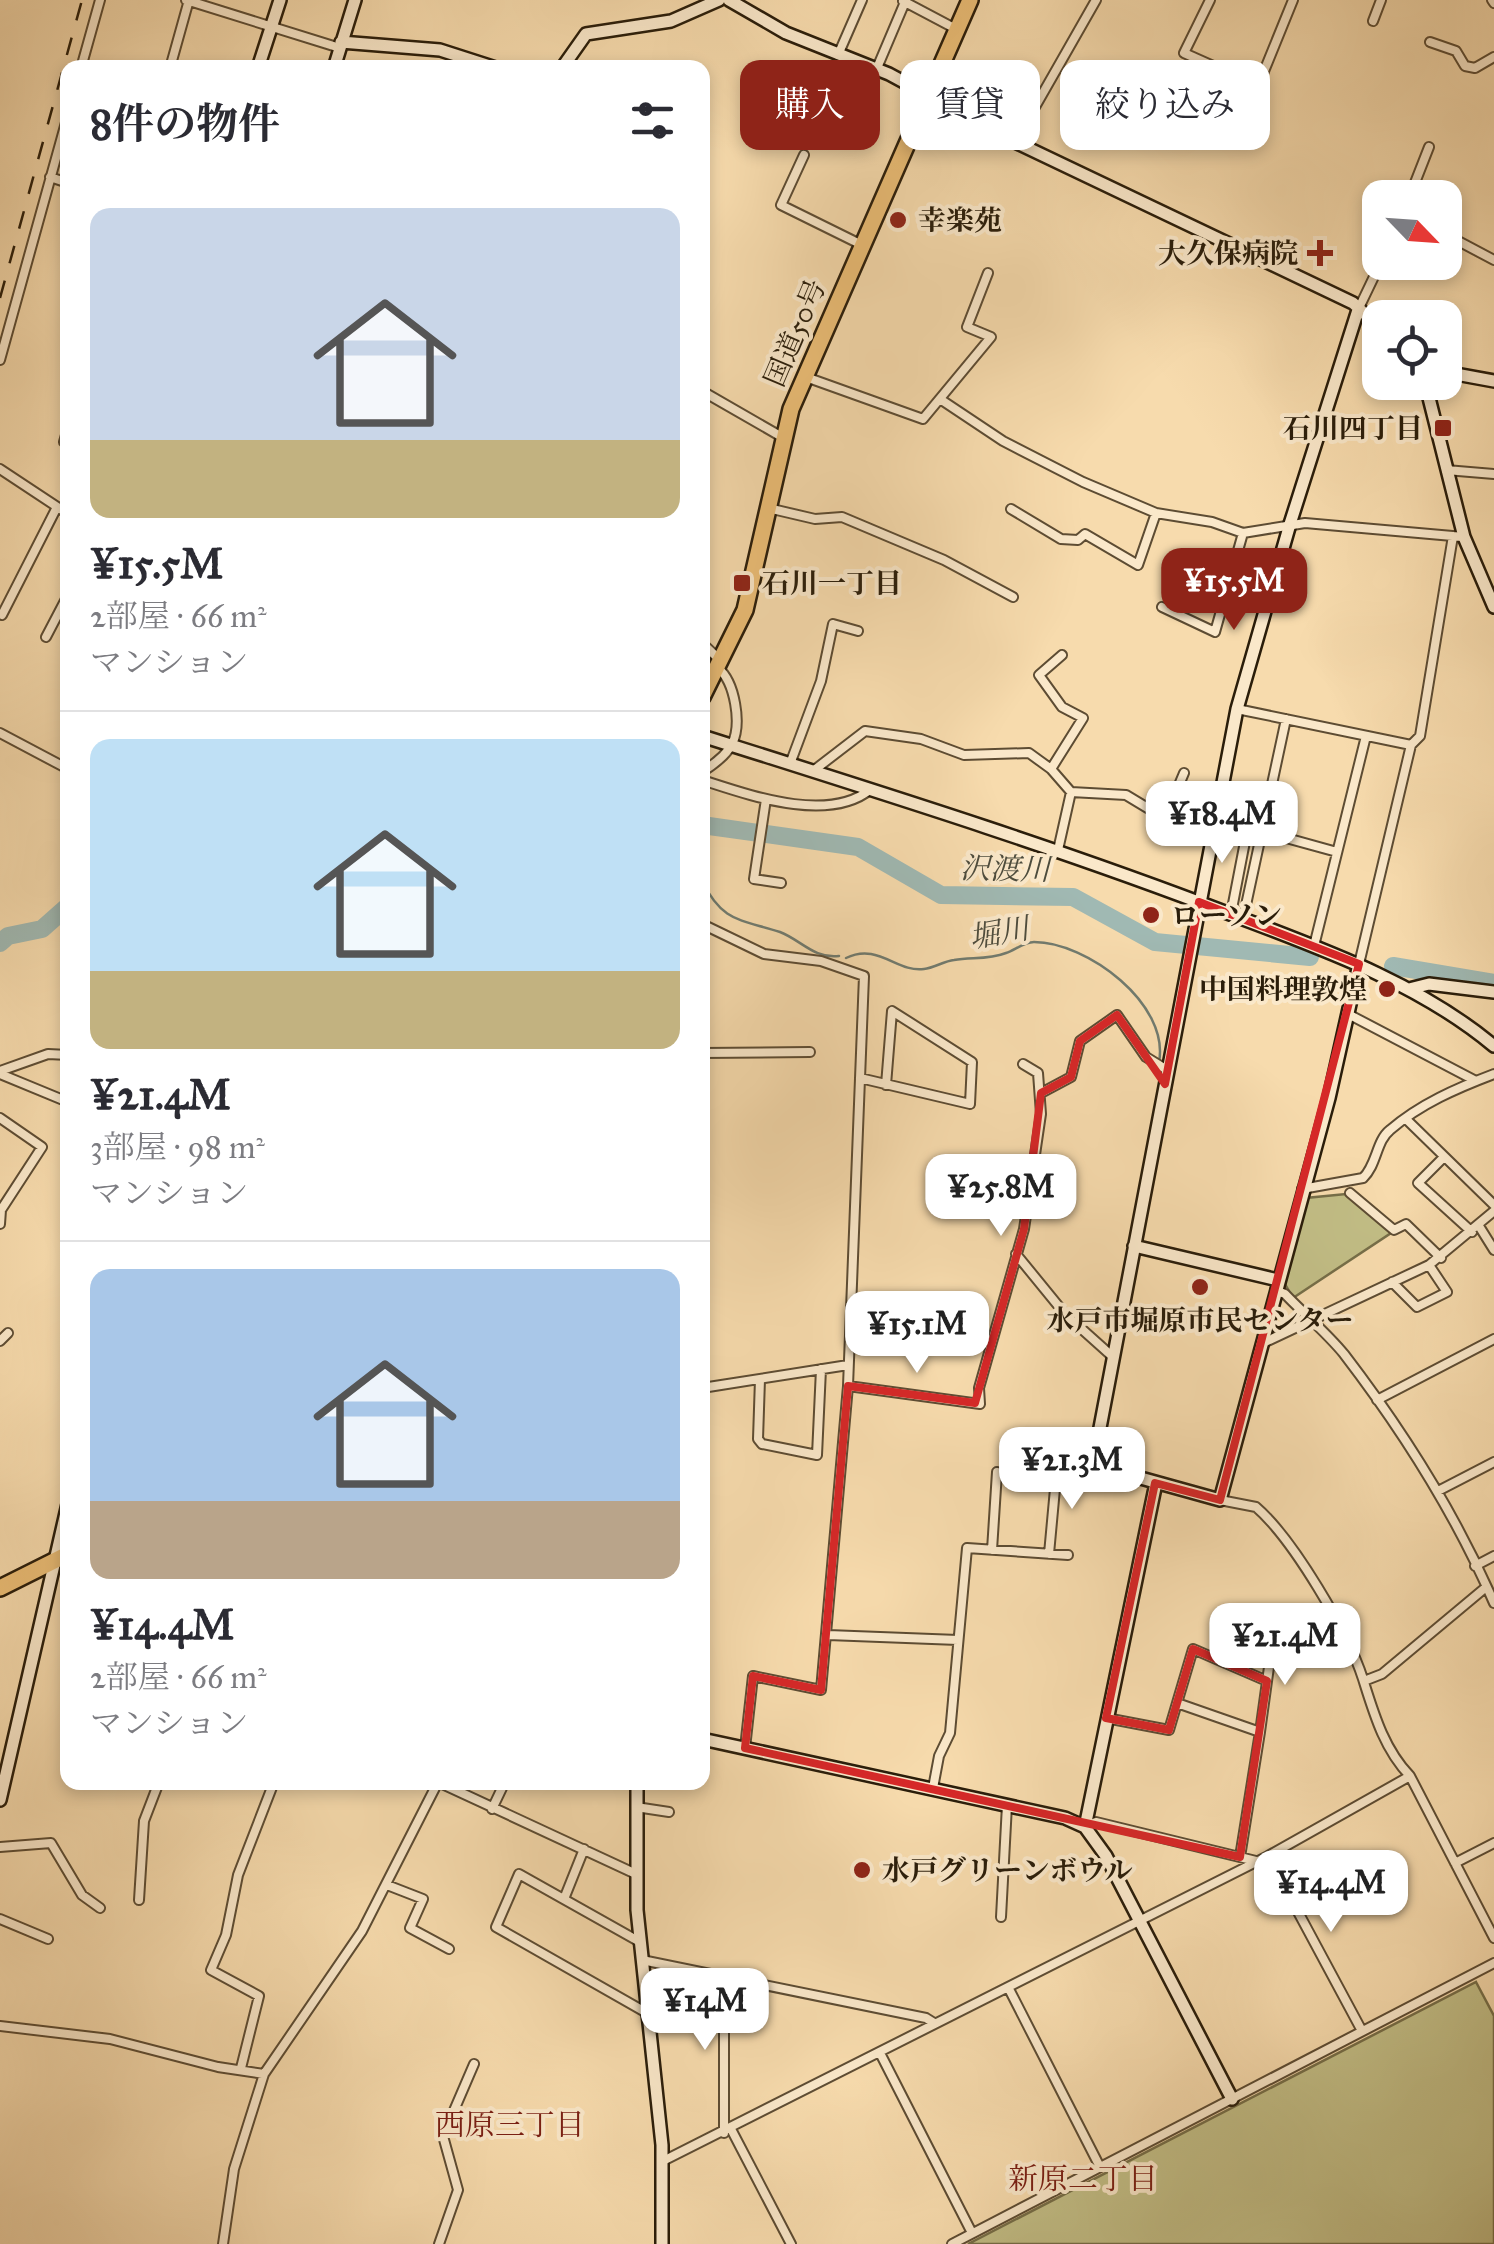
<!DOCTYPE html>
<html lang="ja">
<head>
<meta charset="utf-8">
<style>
	:root { --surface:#fff; --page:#f2f2f3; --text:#2b2b33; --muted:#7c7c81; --line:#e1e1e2; --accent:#8f2418 }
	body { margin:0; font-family:"IM FELL Great Primer","Noto Serif JP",serif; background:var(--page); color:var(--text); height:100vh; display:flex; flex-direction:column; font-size:38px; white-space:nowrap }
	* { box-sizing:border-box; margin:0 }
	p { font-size:32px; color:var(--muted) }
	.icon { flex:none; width:55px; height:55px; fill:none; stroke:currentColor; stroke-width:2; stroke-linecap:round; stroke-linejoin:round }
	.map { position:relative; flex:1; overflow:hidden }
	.side { position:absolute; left:60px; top:60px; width:650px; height:1730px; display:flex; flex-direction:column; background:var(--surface); border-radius:20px; box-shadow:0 5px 15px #0003 }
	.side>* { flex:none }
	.hud { position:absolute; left:740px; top:60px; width:602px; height:90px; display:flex; gap:20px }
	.needle { width:65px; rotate:115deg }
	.controls { position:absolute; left:1362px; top:180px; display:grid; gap:20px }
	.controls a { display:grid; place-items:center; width:100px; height:100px; border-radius:20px; background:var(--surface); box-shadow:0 5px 15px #0003; font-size:50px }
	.price { position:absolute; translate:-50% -85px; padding:0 22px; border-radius:20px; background:#fff; color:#222; font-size:32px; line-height:65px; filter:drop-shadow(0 2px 5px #0008) }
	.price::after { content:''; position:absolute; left:50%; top:60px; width:30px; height:22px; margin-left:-15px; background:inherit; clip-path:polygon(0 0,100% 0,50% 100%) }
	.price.active { background:var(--accent); color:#fff }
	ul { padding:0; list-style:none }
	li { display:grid; align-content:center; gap:20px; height:530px; padding:0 30px }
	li+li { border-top:2px solid var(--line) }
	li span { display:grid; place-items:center; height:310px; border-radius:20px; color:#555 }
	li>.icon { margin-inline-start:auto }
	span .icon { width:180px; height:180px; fill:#fffc; stroke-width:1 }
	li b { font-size:42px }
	h2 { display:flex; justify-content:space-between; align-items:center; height:120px; padding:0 30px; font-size:42px }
	.tag { padding:0 35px; border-radius:20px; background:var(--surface); box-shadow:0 5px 15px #0003; font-size:35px; line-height:90px }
	.tag.active { background:var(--accent); color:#fff }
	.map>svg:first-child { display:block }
</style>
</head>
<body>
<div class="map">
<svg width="1494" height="2244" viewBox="0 0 1494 2244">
	<rect width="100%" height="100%" fill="#f7dbad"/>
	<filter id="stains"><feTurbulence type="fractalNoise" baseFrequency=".002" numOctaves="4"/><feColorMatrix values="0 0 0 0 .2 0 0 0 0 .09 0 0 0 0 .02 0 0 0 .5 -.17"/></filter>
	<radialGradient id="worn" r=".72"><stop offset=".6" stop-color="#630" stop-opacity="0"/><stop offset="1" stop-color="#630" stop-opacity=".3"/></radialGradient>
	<path fill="#c2be86" stroke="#766e48" stroke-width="2.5" d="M1346 1194 1391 1233 1293 1298 1285 1284 1306 1198Z
		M1476 1982 1494 2016V2244H968Z"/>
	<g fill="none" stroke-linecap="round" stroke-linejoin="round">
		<path stroke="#717b6f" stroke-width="2.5" d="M702 881C723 923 740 919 780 932 801 940 814 959 839 956
			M846 958C878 942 897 973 924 969 934 968 944 961 954 960 972 957 988 960 1006 953 1015 950 1024 942 1034 942 1087 942 1170 1004 1159 1062"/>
		<path stroke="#a0b9b3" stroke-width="18" d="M702 825 858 847 941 895 1073 897 1155 942 1310 957
			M0 943 8 936 42 929 68 906
			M1393 966 1494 983"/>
		<g stroke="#5d4c33" stroke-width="12">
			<path id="street" d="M186 0 340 48
				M1210 0 1184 53 1258 86 1293 0
				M1492 0 1494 3
				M903 1 956 29
				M1373 21 1381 0
				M1430 42 1456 51 1465 66 1475 68 1494 57
				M838 55 862 0
				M81 68 100 0
				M170 68 189 0
				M877 68 905 2
				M1015 142 1096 0
				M804 155 781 205 860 244
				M50 177 68 183
				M1409 198 1429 147
				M1445 234 1494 260
				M1358 310 1381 262
				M0 360 68 115
				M803 376 923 419 991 337 967 327 988 273
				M702 391 782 437
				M940 399 1003 441 1083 482 1156 513 1212 522 1243 533 1305 523 1464 537
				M68 428 64 442 68 445
				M0 469 68 514
				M1446 470 1494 474
				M768 508 815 519 842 517 944 560 1013 597
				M1011 509 1061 539 1078 540 1085 534 1138 565 1156 513
				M1162 607 1215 632 1243 533
				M2 615 57 507
				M46 637 68 595
				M702 643 721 661
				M1237 709 1411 745
				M0 733 68 769
				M790 764 821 681 833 624 858 631
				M1051 769 1083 718 1062 707 1039 675 1062 655
				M813 771 865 731 921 739 964 755 1029 753 1051 769 1071 792 1126 795 1189 833 1211 840
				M702 772C713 765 726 756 732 744 742 724 735 682 718 668
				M702 780C749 795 828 824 871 789
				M766 799 754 879 781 883
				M1166 816 1184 773
				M1216 819 1252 826
				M1261 831 1337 852
				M1058 850 1071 792
				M1231 914 1248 826
				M1243 919 1286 719
				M702 924 764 954 821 961 864 976 848 1386 821 1690 753 1676 745 1748
				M1314 946 1366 736
				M1359 964 1411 745 1420 736 1453 536
				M1348 1014 1476 1081
				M702 1053 810 1052
				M0 1071 48 1054 68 1055
				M0 1074 68 1102
				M860 1078 970 1104 972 1062 892 1011 886 1085
				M1041 1093 1071 1077 1080 1041 1117 1015 1146 1057 1167 1070
				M0 1118 42 1147 1 1210 0 1224
				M1407 1120 1494 1205
				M1444 1157 1418 1183 1472 1232
				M1302 1189 1363 1178C1377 1165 1376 1141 1390 1130 1420 1104 1457 1088 1494 1074
				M1350 1193 1394 1230 1406 1224 1441 1258
				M1479 1226 1494 1250
				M1016 1254 1065 1314 1113 1357
				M1392 1282 1417 1307 1447 1292 1429 1265
				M1275 1290 1285 1294C1304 1314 1327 1333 1344 1354 1403 1431 1456 1515 1494 1603
				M0 1341 8 1333
				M1261 1344 1429 1265 1494 1211
				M760 1379 758 1439 762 1444 817 1455 821 1369
				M848 1386 980 1404 979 1388 1024 1229 1041 1114 1038 1073 1023 1064
				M702 1388 848 1365
				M1377 1400 1494 1339
				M1438 1491 1494 1462
				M1220 1500 1256 1507C1293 1539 1348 1632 1363 1679 1374 1714 1384 1749 1410 1776L1494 1938
				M992 1550 997 1472
				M1049 1554 1057 1467
				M1475 1566 1494 1556
				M828 1635 958 1640
				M1364 1681 1382 1674 1485 1588
				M1177 1703 1193 1649 1267 1681
				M1106 1718 1169 1730 1177 1703 1260 1732 1240 1857
				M1260 1732 1273 1638
				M438 1782 636 1874
				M933 1788 939 1756 950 1733 967 1548 1068 1555
				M636 1807 669 1812
				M492 1809 502 1788
				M1086 1826 1096 1822 1256 1861
				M0 1847 51 1843 82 1895 100 1908
				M1268 1856 1362 2031
				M1455 1863 1494 1843
				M387 1885 423 1899 410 1928 449 1949
				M564 1899 584 1849
				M139 1900 144 1821 159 1782
				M1001 1917 1007 1805
				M0 1919 48 1939
				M640 1942 519 1874 496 1927 647 2013
				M642 1960 926 2018 934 2023
				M1008 1987 1100 2167
				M0 2026 110 2039 218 2067 264 2074
				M880 2053 972 2233
				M241 2068 259 1996 211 1970 226 1935 238 1875 274 1782
				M731 2129 791 2244
				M724 2133V1974
				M663 2161 1268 1856 1410 1776
				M223 2244 234 2169 264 2074 362 1931 438 1782
				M439 2244 458 2190 443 2136 474 2064
				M952 2244 1494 1963"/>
		</g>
		<g stroke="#2a1d0a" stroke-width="16">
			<path id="secondary" d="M729 0 786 33 889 74 1015 142 1353 303 1380 328
				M341 42 440 50 496 68
				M258 68 280 0
				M334 68 355 0
				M562 68 586 34 671 21 719 0
				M1358 310 1290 524 1237 709 1095 1454 1101 1467 1220 1500 1329 1098 1359 964
				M1445 372 1494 381
				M1425 382 1464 537 1494 607
				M702 736C879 792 1056 847 1230 914 1322 949 1417 982 1494 1046
				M1409 989 1429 984 1494 992
				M1134 1246 1278 1280
				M702 1739 1065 1818 1085 1827 1106 1856 1232 2099
				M637 1782V1910L662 2145V2244
				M0 1800 68 1504
				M1085 1827 1156 1483"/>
		</g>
		<g stroke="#2a1d0a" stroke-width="20">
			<path id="highway" d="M702 697 745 610 791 409 970 0
				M0 1588 68 1554"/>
		</g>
		<use href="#street" stroke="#fae8ca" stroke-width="8"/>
		<use href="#secondary" stroke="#fae8ca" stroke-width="11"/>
		<use href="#highway" stroke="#ecbe76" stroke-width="15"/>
		<path stroke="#2a1d0a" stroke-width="2.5" stroke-dasharray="18 18" stroke-linecap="butt" d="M0 298 82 0"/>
	</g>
	<path fill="none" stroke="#d62828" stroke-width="8" stroke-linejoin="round" d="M1199 902 1359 964 1220 1500 1155 1483 1106 1718 1169 1730 1193 1649 1267 1681 1240 1857 745 1748 753 1676 821 1690 848 1386 975 1403 1024 1229 1041 1093 1071 1077 1080 1041 1117 1015 1165 1084Z"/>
	<g fill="#8f2418" stroke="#fae8ca" stroke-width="4">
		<circle cx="898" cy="220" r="10"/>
		<path d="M1315 238h10v10h10v10h-10v10h-10v-10h-10v-10h10z"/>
		<rect x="1433" y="418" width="20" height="20" rx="5"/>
		<rect x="732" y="573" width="20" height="20" rx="5"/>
		<circle cx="1151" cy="915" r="10"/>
		<circle cx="1387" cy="989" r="10"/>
		<circle cx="1200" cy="1287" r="10"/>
		<circle cx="862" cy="1870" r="10"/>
	</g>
	<g text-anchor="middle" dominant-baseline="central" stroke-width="8" stroke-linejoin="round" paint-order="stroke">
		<g font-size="28" font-weight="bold" fill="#2a1d0a" stroke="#fae8ca" text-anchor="start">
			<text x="918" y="220">幸楽苑</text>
			<text x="1298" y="253" text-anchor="end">大久保病院</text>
			<text x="1423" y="428" text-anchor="end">石川四丁目</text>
			<text x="762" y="583">石川一丁目</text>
			<text x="1171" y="915">ローソン</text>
			<text x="1367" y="989" text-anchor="end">中国料理敦煌</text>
			<text x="1200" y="1320" text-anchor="middle">水戸市堀原市民センター</text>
			<text x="882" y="1870">水戸グリーンボウル</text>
		</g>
		<g font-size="28" fill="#2a1d0a" stroke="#fae8ca">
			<text transform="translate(795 333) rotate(-67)">国道50号</text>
		</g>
		<g font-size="30" font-style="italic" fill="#4d4c3d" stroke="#fae8ca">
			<text transform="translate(1005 869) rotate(1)">沢渡川</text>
			<text transform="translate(999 933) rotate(-10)">堀川</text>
		</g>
		<g font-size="30" fill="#7a1f14" stroke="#fae8ca">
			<text x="510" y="2125">西原三丁目</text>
			<text x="1083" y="2179">新原二丁目</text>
		</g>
	</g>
	<rect width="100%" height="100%" filter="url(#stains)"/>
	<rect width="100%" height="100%" fill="url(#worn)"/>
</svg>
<div class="controls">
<a><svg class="needle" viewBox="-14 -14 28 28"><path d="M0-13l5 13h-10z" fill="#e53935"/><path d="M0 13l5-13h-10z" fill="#7c7c81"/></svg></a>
<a><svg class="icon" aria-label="locate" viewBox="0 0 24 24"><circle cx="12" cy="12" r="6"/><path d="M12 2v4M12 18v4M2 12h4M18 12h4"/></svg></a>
</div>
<b class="price active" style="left:1234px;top:633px">¥15.5M</b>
<b class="price" style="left:1222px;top:866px">¥18.4M</b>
<b class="price" style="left:1001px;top:1239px">¥25.8M</b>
<b class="price" style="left:917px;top:1376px">¥15.1M</b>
<b class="price" style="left:1072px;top:1512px">¥21.3M</b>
<b class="price" style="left:1285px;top:1688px">¥21.4M</b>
<b class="price" style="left:1331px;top:1935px">¥14.4M</b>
<b class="price" style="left:705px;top:2053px">¥14M</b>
<div class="hud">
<a class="tag active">購入</a>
<a class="tag">賃貸</a>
<a class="tag">絞り込み</a>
</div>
<section class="side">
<h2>8件の物件<svg class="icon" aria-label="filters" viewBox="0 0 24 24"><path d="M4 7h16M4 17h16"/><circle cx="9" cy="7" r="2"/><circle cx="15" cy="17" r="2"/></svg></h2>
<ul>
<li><span style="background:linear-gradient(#c9d6e8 75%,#c2b280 0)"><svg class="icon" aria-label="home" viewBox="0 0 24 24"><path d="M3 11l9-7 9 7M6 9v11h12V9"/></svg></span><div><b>¥15.5M</b><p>2部屋 · 66 m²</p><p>マンション</p></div></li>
<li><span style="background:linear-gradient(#bfe0f5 75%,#c2b280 0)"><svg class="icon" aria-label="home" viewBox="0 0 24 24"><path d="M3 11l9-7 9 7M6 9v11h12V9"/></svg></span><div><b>¥21.4M</b><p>3部屋 · 98 m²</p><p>マンション</p></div></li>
<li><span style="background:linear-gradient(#a9c7e8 75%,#b9a48a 0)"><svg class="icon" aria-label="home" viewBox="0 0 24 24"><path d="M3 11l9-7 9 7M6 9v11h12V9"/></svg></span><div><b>¥14.4M</b><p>2部屋 · 66 m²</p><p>マンション</p></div></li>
</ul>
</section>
</div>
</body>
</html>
